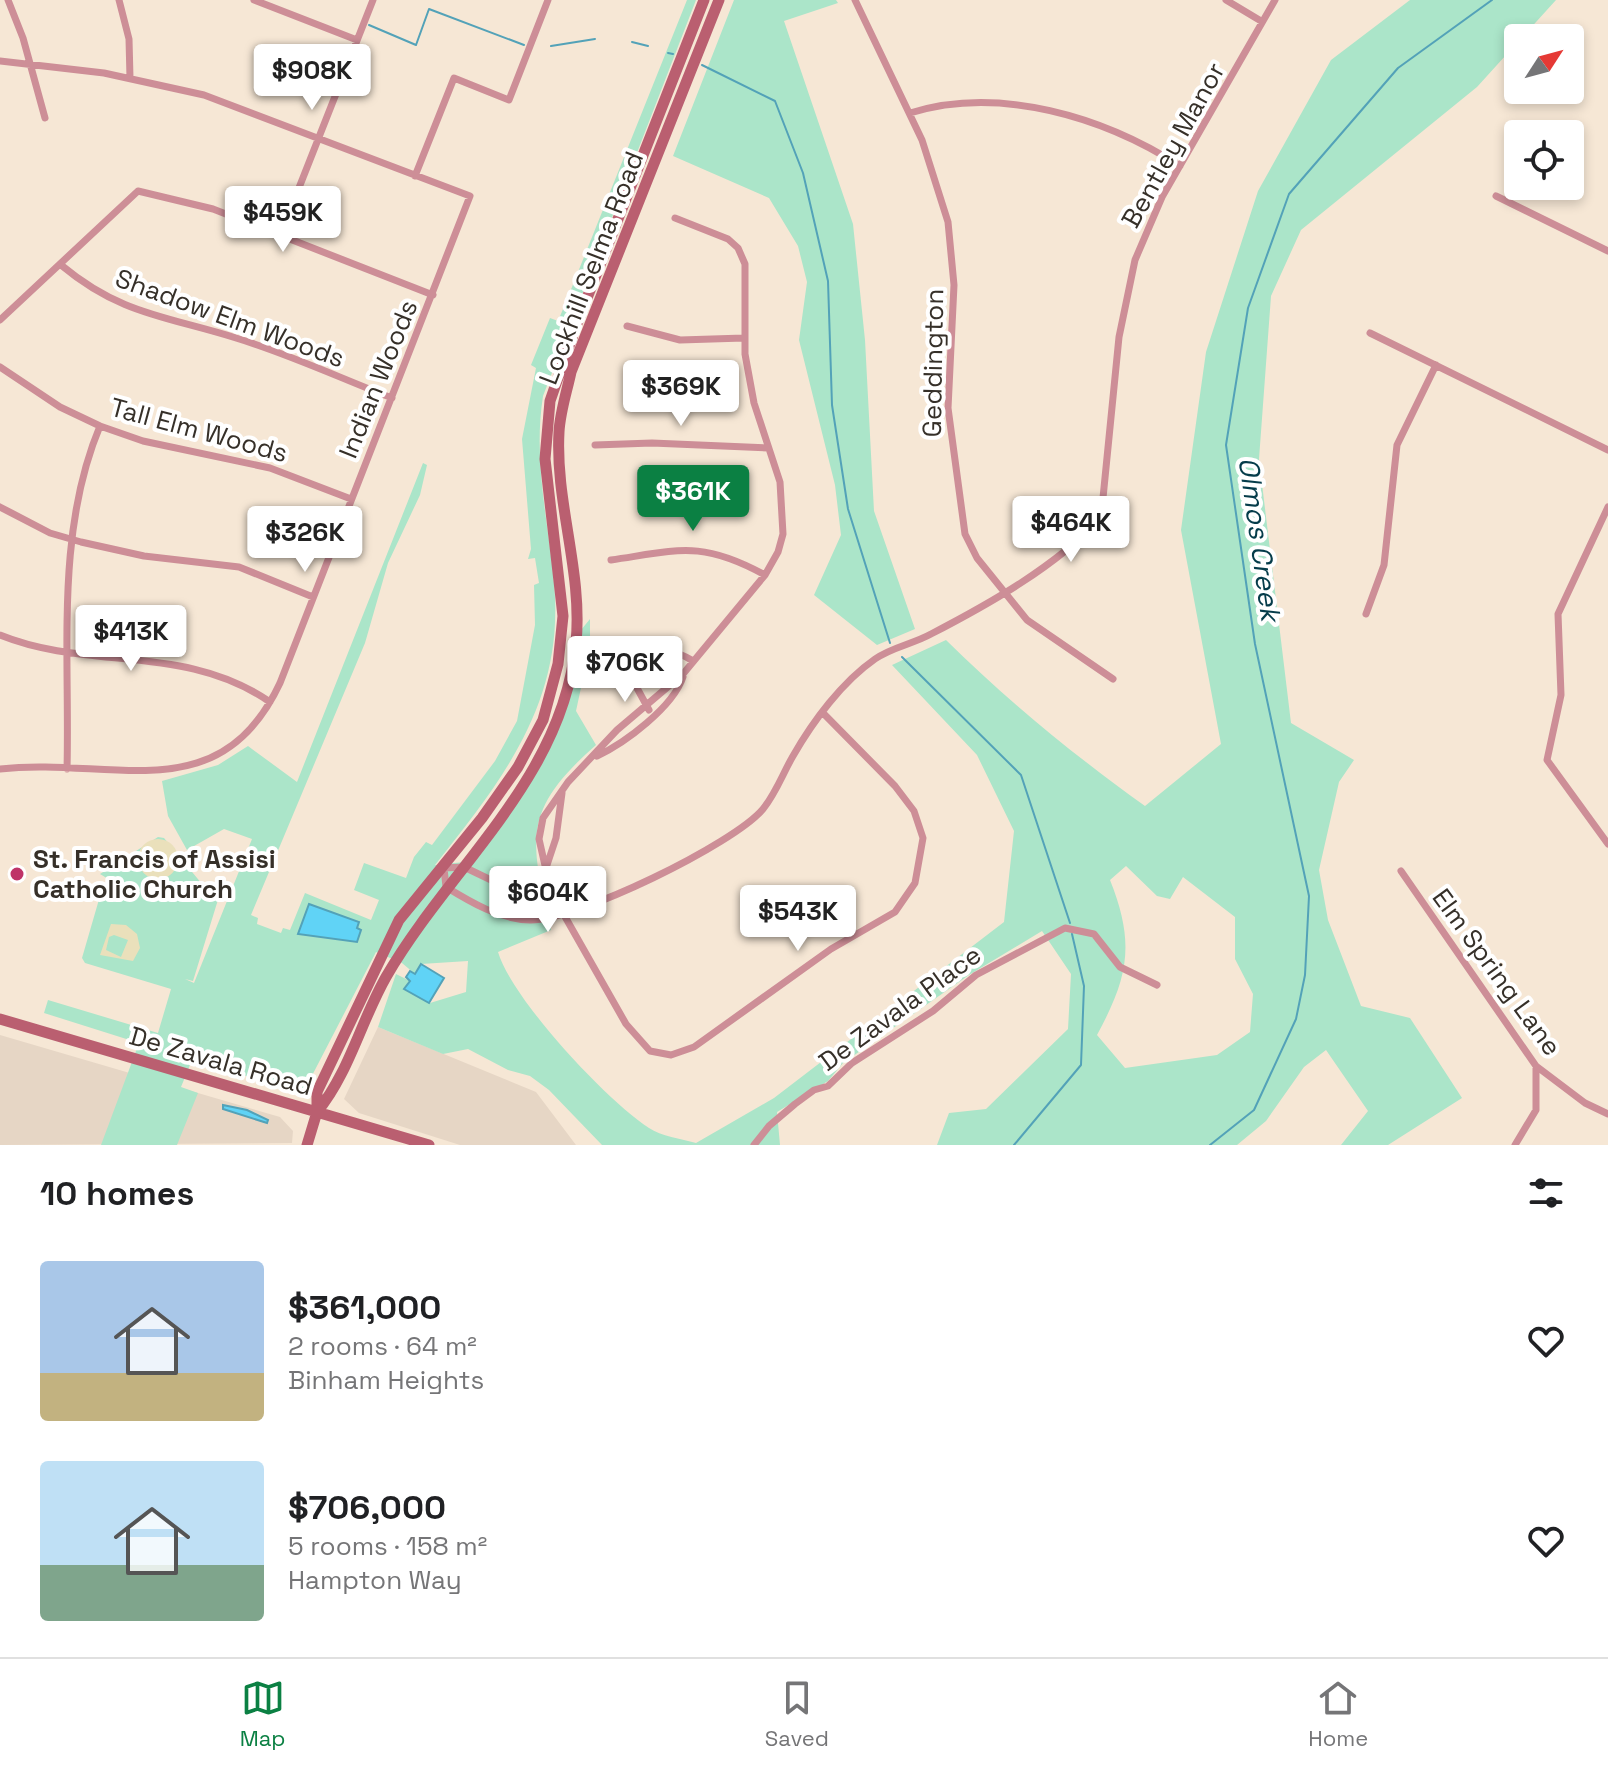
<!DOCTYPE html>
<html lang="en">
<head>
<meta charset="utf-8">
<style>
	:root { --surface:#fff; --page:#f2f2f2; --text:#202124; --muted:#757577; --line:#e0e0e0; --accent:#0b8043 }
	body { margin:0; font-family:"Space Grotesk",sans-serif; background:var(--page); color:var(--text); height:100vh; display:flex; flex-direction:column; font-size:30px; white-space:nowrap }
	* { box-sizing:border-box; margin:0 }
	p { font-size:26px; color:var(--muted) }
	.icon { flex:none; width:44px; height:44px; fill:none; stroke:currentColor; stroke-width:2; stroke-linecap:round; stroke-linejoin:round }
	.map { position:relative; height:1145px; overflow:hidden }
	.sheet { display:flex; flex-direction:column; background:var(--surface); flex:1 }
	.sheet>* { flex:none }
	.needle { width:52px; rotate:54deg }
	.fabs { position:absolute; left:1504px; top:24px; display:grid; gap:16px }
	.fabs a { display:grid; place-items:center; width:80px; height:80px; border-radius:8px; background:var(--surface); box-shadow:0 4px 12px #0003; font-size:40px }
	.price { position:absolute; translate:-50% -68px; padding:0 18px; border-radius:8px; background:#fff; color:#222; font-size:26px; line-height:52px; filter:drop-shadow(0 2px 4px #0008) }
	.price::after { content:''; position:absolute; left:50%; top:48px; width:24px; height:18px; margin-left:-12px; background:inherit; clip-path:polygon(0 0,100% 0,50% 100%) }
	.price.on { background:var(--accent); color:#fff }
	ul { padding:0; list-style:none }
	li { display:flex; align-items:center; gap:24px; height:200px; padding:0 40px }
	li span { display:grid; place-items:center; flex:none; width:224px; height:160px; border-radius:8px; color:#555 }
	li>.icon { margin-inline-start:auto }
	span .icon { width:96px; height:96px; fill:#fffc; stroke-width:1 }
	li b { font-size:34px }
	h2 { display:flex; justify-content:space-between; align-items:center; height:96px; padding:0 40px; font-size:34px }
	.tabs { display:flex; justify-content:space-around; align-items:center; height:112px; border-top:2px solid var(--line); background:var(--surface); font-size:22px; color:var(--muted) }
	.tabs a { display:grid; justify-items:center; gap:4px }
	.tabs .on { color:var(--accent) }
	.map>svg:first-child { display:block }
</style>
</head>
<body>
<div class="map">
<svg width="1608" height="1145" viewBox="0 0 1608 1145">
	<rect width="100%" height="100%" fill="#f6e7d5"/>
	<path fill="#e6d6c5" d="M378 1027 536 1092 576 1145H460L359 1113 344 1099Z
		M0 1035 280 1117 293 1131 292 1143 0 1145Z"/>
	<path fill="#abe5c9" fill-rule="evenodd" d="M687 0H696L543 396C533 461 548 519 554 583 565 701 504 778 435 865L474 861 535 776 581 630 590 619V646L576 711 596 745C521 811 530 839 551 930L498 952C512 999 606 1100 649 1128 661 1136 681 1139 696 1143L774 1098 1004 922 1014 831 977 755 892 665 946 640C1009 702 1074 755 1145 806L1221 744 1181 530 1206 352 1258 191 1331 60 1410 0H1556L1477 87 1301 230 1271 296 1259 459 1291 723 1354 760 1339 782 1319 870 1328 920 1361 1006 1410 1018 1462 1098 1388 1145H1341L1368 1111 1326 1050 1304 1067 1266 1121 1237 1145H937L949 1113 986 1109 1068 1029 1071 974 1042 931 969 975 843 1063 828 1081 777 1112 780 1145H602L549 1090 530 1076 508 1070 468 1049 443 1054 378 1027 396 974 410 981 405 989 430 1003 466 992 468 961 421 964 415 974 402 963 376 952 303 1093 192 1060 181 1087 198 1093 177 1145H101L139 1043 44 1013 48 1000 158 1033 171 989 85 963 82 958 100 896 105 897 110 880 100 874 158 837 164 838 202 884 221 890 193 981 185 979 194 983 252 839 224 829 187 850 168 816 162 781 218 765 248 746 297 782 423 463 427 465 420 495 388 563 365 643 251 915 258 918 257 924 281 933 283 928 290 930 305 893 371 920 379 900 354 890 364 863 406 878 414 857 426 842 432 845 495 761 517 721 535 625 534 585 539 583 535 558 528 559 531 549 522 439 536 368 531 365 550 318 558 321 566 302ZM1126 866 1157 896 1170 899 1183 877 1235 917V959L1253 994 1250 1032 1217 1055 1125 1068 1097 1035C1129 976 1135 943 1110 880Z
		M734 0H836L838 3 784 21 853 224 865 340 874 511 915 629 877 645 814 595 841 535 835 485 799 340 807 282 798 246 769 198 673 156Z"/>
	<path fill="#eae0bb" fill-rule="evenodd" d="M138 859a20 20 0 1 1 40 0a20 20 0 1 1-40 0Z
		M111 924 126 925 137 934 140 948 133 961 100 955ZM114 935 128 940 121 957 106 950 109 937Z"/>
	<path fill="#60d3f6" stroke="#53a2b8" stroke-width="2" d="M309 904 359 922 357 928 361 930 357 942 298 934Z
		M421 964 444 978 429 1003 404 989 410 981 406 977 410 971 415 974Z
		M223 1105 247 1110 268 1120 267 1123 223 1109Z"/>
	<g fill="none" stroke-linecap="round" stroke-linejoin="round">
		<path stroke="#53a2b8" stroke-width="2" d="M369 25 416 45 429 9 524 45
			M632 42 648 46
			M551 46 595 39
			M668 53 673 54
			M702 65 775 101 803 173 828 281 832 405 848 509 890 643
			M902 657 1021 775 1070 923
			M1014 1145 1081 1065 1084 986 1072 934
			M1210 1145 1254 1110 1296 1019 1305 975 1309 896 1255 644 1226 445 1248 308 1289 194 1398 68 1492 0"/>
		<path stroke="#cd8e97" stroke-width="7" d="M8 0 23 38 45 118
			M119 0 129 39 130 78
			M254 0 357 40
			M855 0 922 140 948 222 954 285 948 408 965 534 977 558 1027 620 1113 679
			M1226 0 1261 21
			M0 61 104 73 204 95 470 196 280 683C219 813 110 756 0 769
			M910 113C999 85 1104 117 1180 166
			M415 176 454 78 509 100 548 0
			M1496 196 1608 251
			M675 218 728 239 738 248 745 264V354L754 403 780 482 783 534 778 552 765 575 683 674 617 730 568 782 543 818 539 839 551 892 626 1024 650 1051 671 1055 694 1047 831 949 895 912 915 883 923 838 914 811 895 786 823 713
			M280 236 373 0
			M61 265C121 315 166 316 236 338 289 354 340 378 392 398
			M0 320 138 191 213 209 433 295
			M627 326 680 340 744 338
			M1370 333 1608 450
			M0 367 60 407 100 426 143 441 270 468 351 499
			M595 445 652 443 768 448
			M0 507 50 533 81 542 144 556 239 567 313 597
			M1608 507 1558 614 1561 695 1547 760 1608 844
			M611 560C679 550 701 540 765 575
			M1366 614 1384 565 1397 445 1436 365
			M0 635C88 671 185 643 270 702
			M649 710 637 688 646 662C662 649 677 650 693 661
			M597 756C625 743 673 707 683 677
			M67 769C70 655 55 533 100 426
			M546 868 556 838 562 793
			M1401 871 1536 1066 1585 1103 1608 1114
			M586 904 512 890 464 867 444 868 446 887C472 903 499 919 530 920 576 921 734 844 763 809 776 793 783 773 793 756 813 721 842 682 875 659 892 647 913 644 931 634 989 604 1055 567 1101 518L1119 337 1135 260 1162 197 1275 0
			M506 916 512 890
			M754 1145 769 1126 795 1104 814 1090 828 1086 852 1063 933 1011 976 975 1065 928 1094 934 1120 967 1157 985
			M1515 1145 1536 1110V1066"/>
		<path stroke="#ba5f70" stroke-width="11" d="M0 1019 429 1145
			M317 1112C349 1073 361 1021 386 977 450 866 563 779 576 643 583 572 555 503 559 432 560 412 567 391 571 372L719 0
			M307 1145 317 1112V1092L399 920 482 818 518 767 543 720 558 664 563 616 545 459 550 401 576 326 704 0"/>
	</g>
	<circle fill="#bf3368" stroke="#fff" stroke-width="3" cx="17" cy="874" r="8"/>
	<g text-anchor="middle" dominant-baseline="central" stroke-width="8" stroke-linejoin="round" paint-order="stroke">
		<g font-size="26" fill="#363029" stroke="#fff">
			<text transform="translate(1173 145) rotate(-61)">Bentley Manor</text>
			<text transform="translate(591 268) rotate(-69)">Lockhill Selma Road</text>
			<text transform="translate(230 318) rotate(20)">Shadow Elm Woods</text>
			<text transform="translate(933 363) rotate(-89)">Geddington</text>
			<text transform="translate(378 379) rotate(-68)">Indian Woods</text>
			<text transform="translate(199 430) rotate(15)">Tall Elm Woods</text>
			<text transform="translate(1497 972) rotate(54)">Elm Spring Lane</text>
			<text transform="translate(900 1008) rotate(-36)">De Zavala Place</text>
			<text transform="translate(221 1061) rotate(16)">De Zavala Road</text>
		</g>
		<g font-size="26" font-weight="bold" fill="#363029" stroke="#fff" text-anchor="start">
			<text x="33" y="859">St. Francis of Assisi<tspan x="33" dy="30">Catholic Church</tspan></text>
		</g>
		<g font-size="28" font-style="italic" fill="#053c4a" stroke="#fff">
			<text transform="translate(1260 539) rotate(82)">Olmos Creek</text>
		</g>
	</g>
</svg>
<div class="fabs">
<a><svg class="needle" viewBox="-14 -14 28 28"><path d="M0-13l5 13h-10z" fill="#e53935"/><path d="M0 13l5-13h-10z" fill="#757577"/></svg></a>
<a><svg class="icon" aria-label="locate" viewBox="0 0 24 24"><circle cx="12" cy="12" r="6"/><path d="M12 2v4M12 18v4M2 12h4M18 12h4"/></svg></a>
</div>
<b class="price" style="left:312px;top:112px">$908K</b>
<b class="price" style="left:283px;top:254px">$459K</b>
<b class="price" style="left:681px;top:428px">$369K</b>
<b class="price on" style="left:693px;top:533px">$361K</b>
<b class="price" style="left:1071px;top:564px">$464K</b>
<b class="price" style="left:305px;top:574px">$326K</b>
<b class="price" style="left:131px;top:673px">$413K</b>
<b class="price" style="left:625px;top:704px">$706K</b>
<b class="price" style="left:548px;top:934px">$604K</b>
<b class="price" style="left:798px;top:953px">$543K</b>
</div>
<section class="sheet">
<h2>10 homes<svg class="icon" aria-label="filters" viewBox="0 0 24 24"><path d="M4 7h16M4 17h16"/><circle cx="9" cy="7" r="2"/><circle cx="15" cy="17" r="2"/></svg></h2>
<ul>
<li><span style="background:linear-gradient(#a9c7e8 70%,#c2b280 0)"><svg class="icon" aria-label="home" viewBox="0 0 24 24"><path d="M3 11l9-7 9 7M6 9v11h12V9"/></svg></span><div><b>$361,000</b><p>2 rooms · 64 m²</p><p>Binham Heights</p></div><svg class="icon" aria-label="heart" viewBox="0 0 24 24"><path d="M12 20l-8-8c-3-5 5-10 8-4 3-6 11-1 8 4z"/></svg></li>
<li><span style="background:linear-gradient(#bfe0f5 65%,#7fa58c 0)"><svg class="icon" aria-label="home" viewBox="0 0 24 24"><path d="M3 11l9-7 9 7M6 9v11h12V9"/></svg></span><div><b>$706,000</b><p>5 rooms · 158 m²</p><p>Hampton Way</p></div><svg class="icon" aria-label="heart" viewBox="0 0 24 24"><path d="M12 20l-8-8c-3-5 5-10 8-4 3-6 11-1 8 4z"/></svg></li>
</ul>
</section>
<nav class="tabs">
<a class="on"><svg class="icon" aria-label="map" viewBox="0 0 24 24"><path d="M3 6l6-2 6 2 6-2v14l-6 2-6-2-6 2zM9 4v14M15 6v14"/></svg>Map</a>
<a><svg class="icon" aria-label="saved" viewBox="0 0 24 24"><path d="M7 4h10v16l-5-4-5 4z"/></svg>Saved</a>
<a><svg class="icon" aria-label="home" viewBox="0 0 24 24"><path d="M3 11l9-7 9 7M6 9v11h12V9"/></svg>Home</a>
</nav>
</body>
</html>
